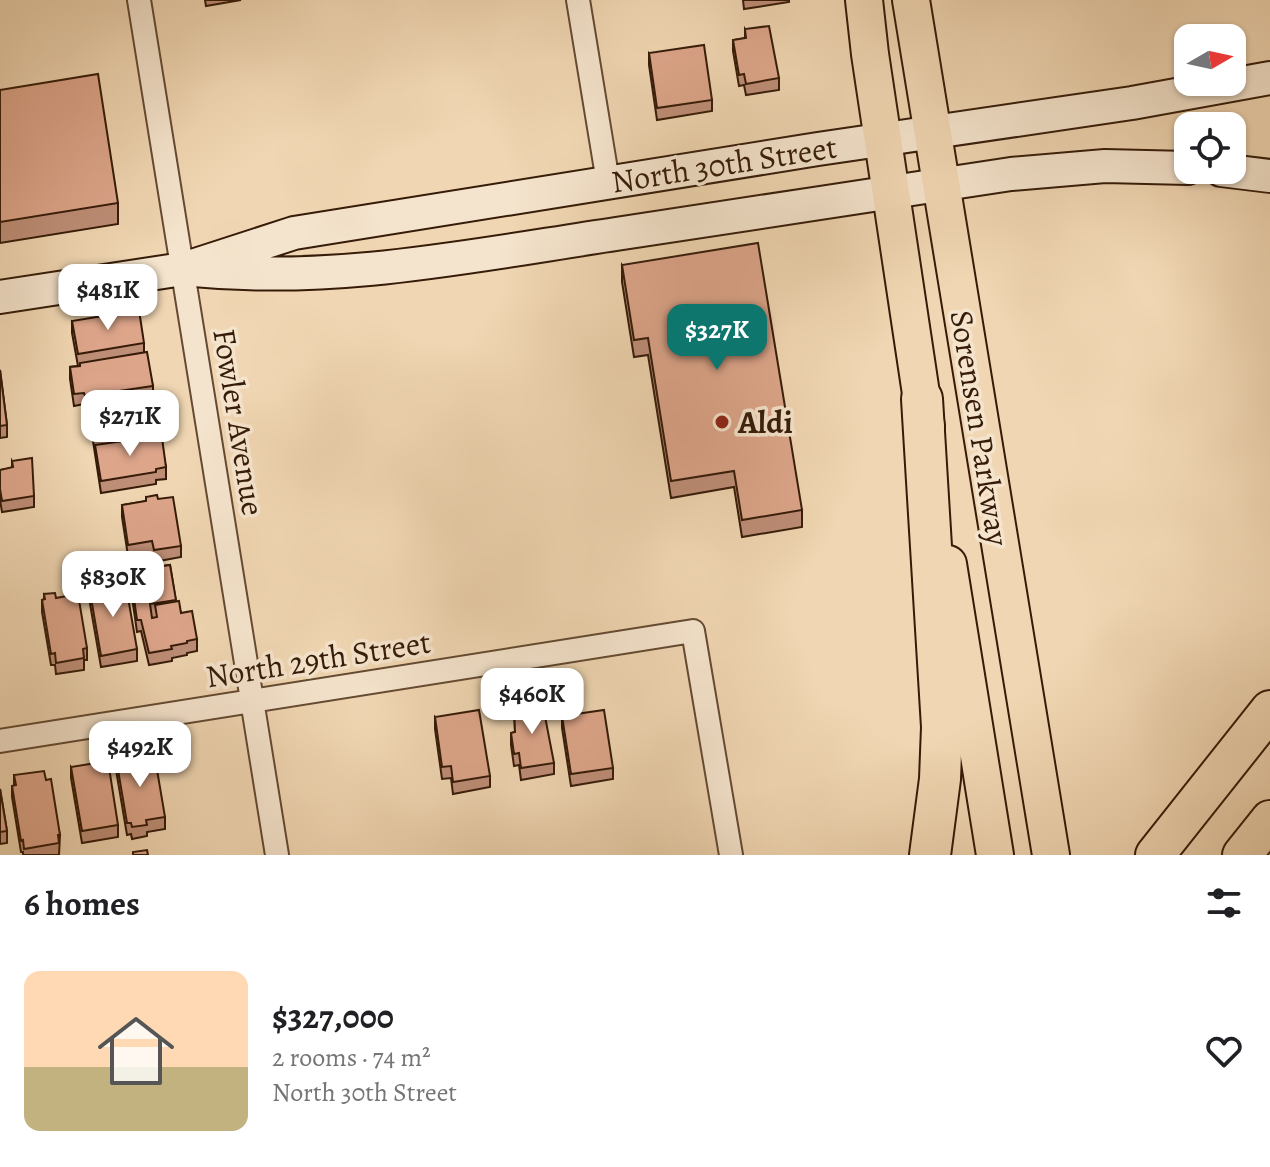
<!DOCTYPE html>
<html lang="en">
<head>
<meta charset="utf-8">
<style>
	:root { --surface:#fff; --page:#f6f6f6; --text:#202124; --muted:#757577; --line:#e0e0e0; --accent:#0f766e }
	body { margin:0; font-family:Alegreya,serif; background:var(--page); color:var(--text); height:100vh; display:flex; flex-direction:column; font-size:30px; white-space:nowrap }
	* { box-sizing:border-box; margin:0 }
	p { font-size:26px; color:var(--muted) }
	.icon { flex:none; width:44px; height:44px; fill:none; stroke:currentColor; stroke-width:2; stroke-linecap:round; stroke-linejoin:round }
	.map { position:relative; height:855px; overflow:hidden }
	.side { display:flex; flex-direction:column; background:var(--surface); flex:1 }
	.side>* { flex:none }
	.needle { width:52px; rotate:81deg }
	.buttons { position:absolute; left:1174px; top:24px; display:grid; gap:16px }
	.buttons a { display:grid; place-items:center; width:72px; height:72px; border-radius:16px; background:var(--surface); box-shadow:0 2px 6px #0004; font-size:40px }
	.price { position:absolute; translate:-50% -68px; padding:0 18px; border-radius:16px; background:#fff; color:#222; font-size:26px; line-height:52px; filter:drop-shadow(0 2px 4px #0008) }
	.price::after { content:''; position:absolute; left:50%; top:48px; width:24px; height:18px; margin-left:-12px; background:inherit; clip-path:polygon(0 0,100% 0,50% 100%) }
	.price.current { background:var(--accent); color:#fff }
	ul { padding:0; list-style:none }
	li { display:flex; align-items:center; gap:24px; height:200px; padding:0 24px }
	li+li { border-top:2px solid var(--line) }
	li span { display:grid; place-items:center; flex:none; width:224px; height:160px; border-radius:16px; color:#555 }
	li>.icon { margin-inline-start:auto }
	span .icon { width:96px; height:96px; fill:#fffc; stroke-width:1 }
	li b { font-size:34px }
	h2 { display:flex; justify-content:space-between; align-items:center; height:96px; padding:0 24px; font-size:34px }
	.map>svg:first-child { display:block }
</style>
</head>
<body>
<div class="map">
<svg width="1270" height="855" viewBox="0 0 1270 855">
	<rect width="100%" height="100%" fill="#f0d6b2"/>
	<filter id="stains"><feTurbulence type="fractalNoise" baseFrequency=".0025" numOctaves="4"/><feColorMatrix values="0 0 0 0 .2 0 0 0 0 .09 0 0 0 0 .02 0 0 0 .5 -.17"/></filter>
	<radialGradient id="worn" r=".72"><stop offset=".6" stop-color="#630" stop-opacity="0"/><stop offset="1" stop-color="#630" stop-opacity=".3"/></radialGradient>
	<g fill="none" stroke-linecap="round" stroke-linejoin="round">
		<g stroke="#644a32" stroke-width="26">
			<path id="minor" d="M139 0 277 855
				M578 0 608 182
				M0 741 693 631 731 855"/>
		</g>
		<g stroke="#351b08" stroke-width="36">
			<path id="secondary" d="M1221 170 1270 176
				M194 270C337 284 475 255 616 234 747 213 880 195 1011 174L1105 166 1188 168
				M0 297 183 269 294 233 818 149 1132 103 1270 78"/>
		</g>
		<g stroke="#351b08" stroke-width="40">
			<path id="primary" d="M864 0 870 54 926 427
				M911 0 1051 855
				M948 564 995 855"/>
		</g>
		<g stroke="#351b08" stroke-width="42">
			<path id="trunk" d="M1155 855 1270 710
				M1242 855 1270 820"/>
		</g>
		<g stroke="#351b08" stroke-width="44">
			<path id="motorway" d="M922 399 942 727 940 779 930 855"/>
		</g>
		<use href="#minor" stroke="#f5e4cd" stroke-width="22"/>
		<use href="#secondary" stroke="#f5e4cd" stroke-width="32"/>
		<use href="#primary" stroke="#f0d6b2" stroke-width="36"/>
		<use href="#trunk" stroke="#f0d6b2" stroke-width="38"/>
		<use href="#motorway" stroke="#f0d6b2" stroke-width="40"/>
	</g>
	<path fill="#be8e77" stroke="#351b08" stroke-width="2" d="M205 0H241L206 6Z
		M743 0H789V2L744 9Z
		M745 29 779 78V90L746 95 744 85 739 86 733 51V40L745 38Z
		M649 53 712 100V111L657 120 649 65Z
		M0 90 118 203V224L0 243Z
		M622 265 802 510V527L742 537 734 487 671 498 648 355 634 357 622 282Z
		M72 321 144 343V353L153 386V397L159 427V438L166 467V479L156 480V484L101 493 89 415V407L85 408 84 404 74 406 70 379V367L78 366 72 333Z
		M0 370 7 425V437L0 438Z
		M12 461 34 496V507L2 512 0 500V470L12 468Z
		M146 497 158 499 181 546V557L154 562 152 553 128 556 122 517V505L146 501Z
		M170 565 176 602 181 613 197 639V651L187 653V655L172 658V661L149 665 141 631 137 632 130 583V571Z
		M92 584 113 588 137 649V661L101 667 90 604Z
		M44 594 56 598 87 648V660H84V670L56 674 55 665H51L42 612V600L44 599Z
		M514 706 554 763V774L521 780 519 765 514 766 511 745V733L515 732Z
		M562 716 613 768V779L571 786 562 728Z
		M435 717 490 776V787L453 794 451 778 442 779 435 729Z
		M116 758 165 817V829L147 832V836L132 839 131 834 127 835 116 770Z
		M71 767 118 825V837L82 843 71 778Z
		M14 775 46 780 60 835 59 855H23V852H21L12 797V786H14Z
		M0 789 7 831V843L0 844Z"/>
	<path fill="#dda58a" stroke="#351b08" stroke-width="2" d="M769 26 779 78 746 84 744 74 739 75 733 40 746 38 745 29Z
		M704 45 712 100 657 108 649 53Z
		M98 74 118 203 0 222V90Z
		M758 243 802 510 742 520 734 471 671 481 648 338 634 340 622 265Z
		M139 310 144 343 78 354 72 321Z
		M147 352 153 386 85 396 84 393 74 394 70 367 80 366V363Z
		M0 370 7 425 0 426Z
		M144 395 145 398 154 397 159 427 150 428V432L94 440 89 404Z
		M151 437V440L162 438 166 467 156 469V472L101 481 95 445Z
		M32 458 34 496 2 501 0 489V470L13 467 12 461Z
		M157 495 158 499 173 497 181 546 154 550 152 541 128 545 122 505 146 501V497Z
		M170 565 176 600 150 604 152 618 157 617 155 605 179 601 181 613 192 611 197 639 187 641V643L171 646 172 649 149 653 141 620H137L130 571Z
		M111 580 113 588 126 586 137 649 101 656 90 592H93L92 584Z
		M55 593 56 598 78 594 87 648 83 649 84 658 56 663 55 653 51 654 42 600 45 599 44 594Z
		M542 701 554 763 521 768 519 753 514 754 511 733 515 732 514 706Z
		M479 710 490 776 453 782 451 766 442 767 435 717Z
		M604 710 613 768 571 774 562 716Z
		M154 752 165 817 146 820 147 825 132 827 131 823H127L116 758Z
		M108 761 118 825 82 831 71 767Z
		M44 771 46 780 51 779 60 835H58L59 843 24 849 23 840 21 841 12 786 16 785 14 775Z
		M0 789 7 831 0 832Z
		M147 850 148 855H133V852Z"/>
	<circle fill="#8f2418" stroke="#f5e4cd" stroke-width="3" cx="722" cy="422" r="8"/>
	<g text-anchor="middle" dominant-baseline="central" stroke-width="7" stroke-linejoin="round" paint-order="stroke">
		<g font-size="32" fill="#351b08" stroke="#f5e4cd">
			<text transform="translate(724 164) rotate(-9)">North 30th Street</text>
			<text transform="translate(239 422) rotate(81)">Fowler Avenue</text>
			<text transform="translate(980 428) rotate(81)">Sorensen Parkway</text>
			<text transform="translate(318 659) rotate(-9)">North 29th Street</text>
		</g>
		<g font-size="32" font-weight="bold" fill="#351b08" stroke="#f5e4cd" text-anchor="start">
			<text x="738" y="422">Aldi</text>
		</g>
	</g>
	<rect width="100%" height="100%" filter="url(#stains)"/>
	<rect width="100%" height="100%" fill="url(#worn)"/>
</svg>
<div class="buttons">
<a><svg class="needle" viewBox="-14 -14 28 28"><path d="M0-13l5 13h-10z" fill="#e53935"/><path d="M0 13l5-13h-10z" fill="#757577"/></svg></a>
<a><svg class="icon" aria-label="locate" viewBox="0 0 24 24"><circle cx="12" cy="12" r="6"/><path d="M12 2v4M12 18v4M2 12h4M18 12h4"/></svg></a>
</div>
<b class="price" style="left:108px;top:332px">$481K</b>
<b class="price current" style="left:717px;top:372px">$327K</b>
<b class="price" style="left:130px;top:458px">$271K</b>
<b class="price" style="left:113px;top:619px">$830K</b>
<b class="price" style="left:532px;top:736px">$460K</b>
<b class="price" style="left:140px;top:789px">$492K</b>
</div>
<section class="side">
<h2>6 homes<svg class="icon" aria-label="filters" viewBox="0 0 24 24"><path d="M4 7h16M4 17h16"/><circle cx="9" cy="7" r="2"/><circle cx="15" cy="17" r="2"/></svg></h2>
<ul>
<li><span style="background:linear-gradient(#ffd9b3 60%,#c2b280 0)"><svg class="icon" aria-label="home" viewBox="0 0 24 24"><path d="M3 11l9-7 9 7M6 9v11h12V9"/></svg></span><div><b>$327,000</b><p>2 rooms · 74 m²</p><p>North 30th Street</p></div><svg class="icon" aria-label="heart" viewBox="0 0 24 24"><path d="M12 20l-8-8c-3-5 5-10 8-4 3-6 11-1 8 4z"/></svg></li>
</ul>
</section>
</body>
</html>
